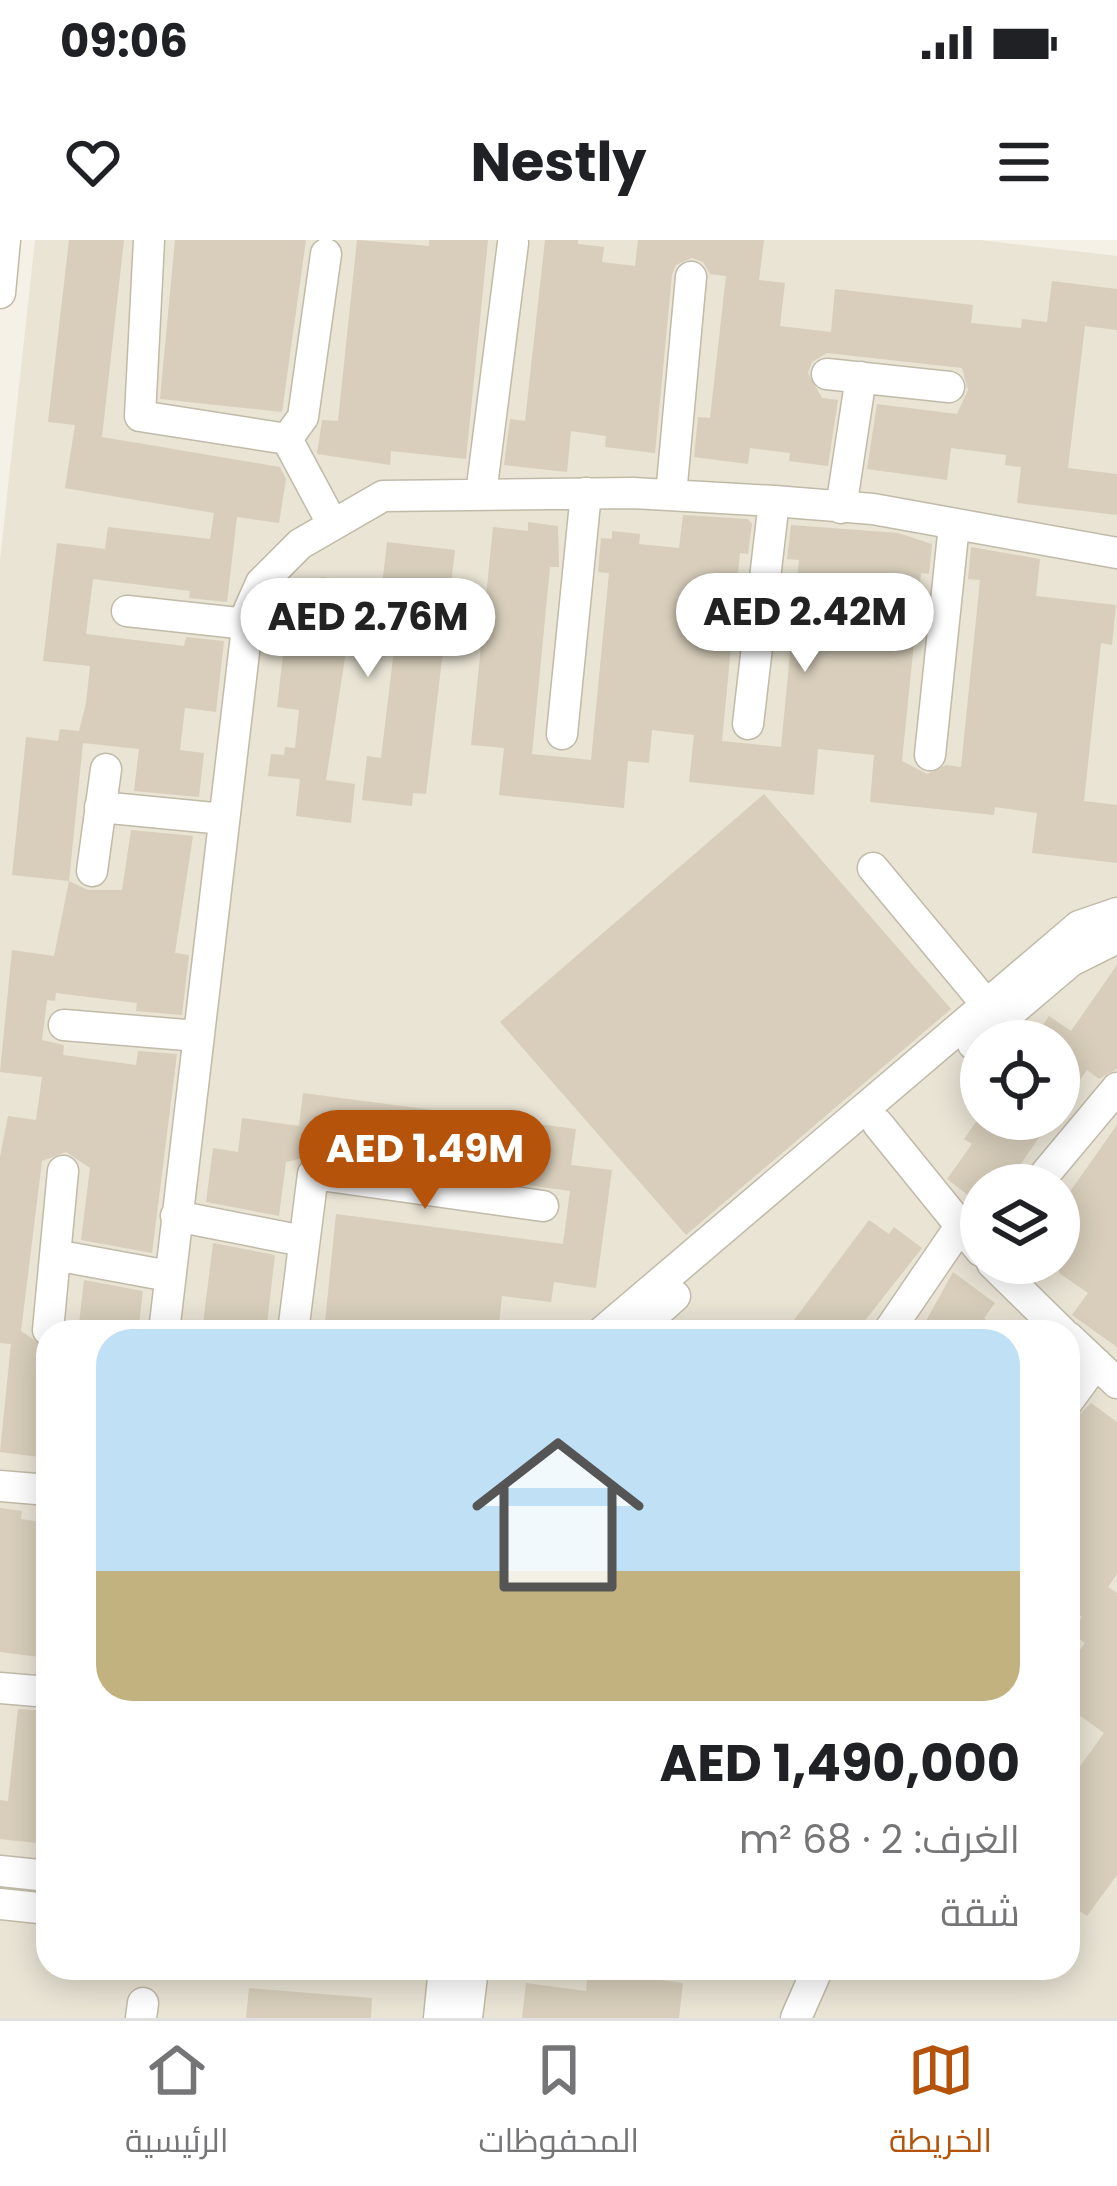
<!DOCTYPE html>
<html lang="ar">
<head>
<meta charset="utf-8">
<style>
	:root { --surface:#fff; --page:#f6f6f6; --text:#202124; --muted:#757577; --line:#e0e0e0; --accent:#b45309 }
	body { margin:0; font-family:Poppins,Cairo,sans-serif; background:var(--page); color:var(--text); direction:rtl; height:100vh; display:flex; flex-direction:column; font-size:45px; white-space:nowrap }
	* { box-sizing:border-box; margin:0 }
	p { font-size:39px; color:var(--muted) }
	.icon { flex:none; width:66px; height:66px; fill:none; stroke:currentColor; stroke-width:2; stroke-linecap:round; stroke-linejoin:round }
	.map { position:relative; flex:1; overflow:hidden; direction:ltr }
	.sheet { position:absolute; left:36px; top:1080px; width:1044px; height:660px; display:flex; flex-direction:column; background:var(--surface); border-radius:36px; box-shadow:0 6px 30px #0003; direction:rtl }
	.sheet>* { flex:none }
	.fabs { position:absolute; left:960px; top:780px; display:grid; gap:24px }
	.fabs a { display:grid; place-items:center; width:120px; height:120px; border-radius:50%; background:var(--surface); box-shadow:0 6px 30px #0003; font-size:60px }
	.price { position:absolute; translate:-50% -102px; padding:0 27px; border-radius:42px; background:#fff; color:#222; font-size:39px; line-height:78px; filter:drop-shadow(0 3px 6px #0008) }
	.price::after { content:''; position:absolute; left:50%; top:72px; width:36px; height:27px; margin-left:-18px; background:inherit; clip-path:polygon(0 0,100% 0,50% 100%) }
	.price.active { background:var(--accent); color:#fff }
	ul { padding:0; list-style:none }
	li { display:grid; align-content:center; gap:24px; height:636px; padding:0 60px }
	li+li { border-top:3px solid var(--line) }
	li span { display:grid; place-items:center; height:372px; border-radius:36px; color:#555 }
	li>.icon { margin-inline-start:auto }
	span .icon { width:216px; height:216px; fill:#fffc; stroke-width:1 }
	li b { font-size:51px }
	.status { display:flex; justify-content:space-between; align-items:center; height:84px; padding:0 60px; background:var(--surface); direction:ltr }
	.status svg { height:33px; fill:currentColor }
	header { display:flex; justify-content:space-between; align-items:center; height:156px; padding:0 60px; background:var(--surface); font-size:54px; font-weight:700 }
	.menu { display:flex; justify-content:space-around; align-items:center; height:168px; border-top:3px solid var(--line); background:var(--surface); font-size:33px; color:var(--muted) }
	.menu a { display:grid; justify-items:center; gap:6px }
	.menu .active { color:var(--accent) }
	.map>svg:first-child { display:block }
</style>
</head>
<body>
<div class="status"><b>09:06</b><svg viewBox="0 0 49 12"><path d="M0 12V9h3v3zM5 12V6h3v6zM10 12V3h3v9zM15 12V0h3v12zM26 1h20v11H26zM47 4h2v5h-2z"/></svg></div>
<header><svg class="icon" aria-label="menu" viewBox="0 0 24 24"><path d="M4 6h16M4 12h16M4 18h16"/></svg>Nestly<svg class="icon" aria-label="heart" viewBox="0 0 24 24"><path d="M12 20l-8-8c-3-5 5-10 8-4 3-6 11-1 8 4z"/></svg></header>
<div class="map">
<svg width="1117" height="1778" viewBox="0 0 1117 1778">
	<rect width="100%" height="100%" fill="#f5f1e6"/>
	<path fill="#e9e4d4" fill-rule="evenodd" d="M35 0H980L1117 16V1778H0V320ZM981 801H1059V879H981ZM981 945H1059V1023H981ZM48 1092H1068V1728H48Z"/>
	<path fill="#d8cebb" d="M69 0H124L102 197 280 227 286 239 279 283 237 277 227 362 189 358 190 351 93 339 86 394 184 406 186 397 224 401 216 472 185 468 180 510 204 513 199 557 134 551 139 509 83 503 69 641 12 635 26 497 58 501 60 489 79 491 86 463 90 426 43 421 57 303 105 309 108 287 210 299 214 273 65 248 75 185 48 182Z
		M175 0H306L282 172 160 159Z
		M357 0 429 6V0H488L466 219 391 211 390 225 317 214 322 180 338 181Z
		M545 0H578V4L604 7 602 22 635 26 638 0H764L759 40 785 43 780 86 831 92 835 49 973 65 971 83 1021 88 1022 79 1047 82 1052 41 1117 49V90L1085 86 1068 228 1117 234V275L1017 263 1021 227 1005 225 1006 215 951 208 947 240 867 229 877 164 957 174 968 150 962 128 827 113 812 122 808 133 822 158 838 160 828 226 789 221 790 213 750 208 748 224 694 217 698 177 710 178 726 36 710 34 703 22 692 18 676 25 672 35 655 213 605 207 606 196 571 191 567 232 504 225 510 179 525 181Z
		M683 275 748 279 752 284 748 314 740 313 722 501 781 507 799 320 787 319 791 285 898 293 932 304 929 334 921 333 902 521 927 534 946 525 961 527 980 340 968 339 971 307 1040 319 1036 356 1116 365 1112 405 1101 403 1084 561 1117 565V623L1032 613 1037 573 995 567 994 575 870 562 874 515 818 509 814 555 689 542 694 495 652 490 649 523 628 521 624 568 499 555 504 508 471 505 493 287 528 291V282L558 286 559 327H550L532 514 591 520 609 333 598 332 601 298 612 299V291L640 294 639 304 679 308Z
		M387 302 455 310 426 554 413 553 412 566 362 560 367 516 381 518 397 385 351 379 326 540 355 544 351 583 296 576 300 539 268 536 271 514 284 515 285 507 295 508 299 470 277 467 288 371 316 375 321 337 382 345Z
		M764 554 951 769 686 995 500 782Z
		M131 590 193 596 175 713 189 715 182 775 136 771 137 763 56 753 55 761 47 760 42 800 64 805 63 815 136 825 138 811 177 814 152 1013 81 1000 90 928 66 912 42 921 21 1091 48 1109V1218L0 1212 11 1104 0 1103V917L8 876 36 880 42 837 0 832 12 710 54 716 69 641 88 650H122Z
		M1117 725V829L1099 839 1087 830 1059 869V801H1032L1049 776 1071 791Z
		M303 853 576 889 571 925 612 930 596 1048 554 1042 551 1062 502 1056 498 1092H324L336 974 563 1004 570 951 314 915 286 922 279 976 206 962 213 908 238 912 242 878 299 886Z
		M978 879H1052L1013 935 1017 945H981V965L947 939 972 904 964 899Z
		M1117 885V1107L1072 1075 1088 1053 1059 1033V967Z
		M869 980 889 994 894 987 922 1008 856 1092H810L794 1080Z
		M213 1003 275 1015 266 1092H202Z
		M953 1032 995 1063 984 1078 1003 1092H920Z
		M84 1040 143 1051 138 1092H78Z
		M1091 1163 1117 1182V1334L1108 1347 1117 1353V1635L1087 1676 1068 1663V1543L1104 1493 1068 1467V1426L1085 1403 1071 1393 1082 1377 1068 1367V1186Z
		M0 1268 22 1271 21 1279 48 1283V1418L0 1412Z
		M18 1469 48 1471 45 1604 0 1599V1560L8 1561Z
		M588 1730 683 1743 679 1778H522L526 1743 586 1751Z
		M249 1748 372 1758 371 1778H246Z"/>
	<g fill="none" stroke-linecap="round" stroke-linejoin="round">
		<g stroke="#c1baa8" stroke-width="33">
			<path id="minor" d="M149 0 140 176 287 199 333 285
				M0 53 5 0
				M827 134 949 147
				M287 199 303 177 326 14
				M481 254 513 3
				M671 255 691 37
				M841 268 861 137
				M127 371 247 384
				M748 484 774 261
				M562 494 586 253
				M930 515 954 285
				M100 567 224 579
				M873 628 987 765
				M92 631 106 529
				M64 785 198 796
				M973 804 1071 721 1117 698
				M878 884 981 1011
				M1036 945 1117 848
				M176 976 303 1001
				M55 1015 169 1036
				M992 1023 1062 1092
				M48 1090 63 931
				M164 1092 249 370 261 343 300 304 383 256 633 253 774 261 873 269 1117 313
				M293 1092 313 934 543 966
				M602 1092 1079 686 1117 673
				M635 1092 675 1056
				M888 1092 959 988
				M1068 1097 1117 1143
				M1068 1161 1096 1123
				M0 1246 48 1250
				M0 1448 48 1452
				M0 1631 48 1636
				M0 1664 48 1669
				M141 1778 143 1763
				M439 1778 444 1728
				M467 1778 473 1728
				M796 1778 818 1728"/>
		</g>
		<use href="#minor" stroke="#fff" stroke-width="30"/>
	</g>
</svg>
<div class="fabs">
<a><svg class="icon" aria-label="locate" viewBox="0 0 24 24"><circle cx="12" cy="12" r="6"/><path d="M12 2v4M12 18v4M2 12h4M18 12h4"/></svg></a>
<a><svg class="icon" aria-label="layers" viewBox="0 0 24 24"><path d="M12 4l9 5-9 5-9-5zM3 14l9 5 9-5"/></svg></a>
</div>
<b class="price" style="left:805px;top:435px">AED 2.42M</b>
<b class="price" style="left:368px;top:440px">AED 2.76M</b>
<b class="price active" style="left:425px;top:972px">AED 1.49M</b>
<section class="sheet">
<ul>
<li><span style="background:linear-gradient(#bfe0f5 65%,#c2b280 0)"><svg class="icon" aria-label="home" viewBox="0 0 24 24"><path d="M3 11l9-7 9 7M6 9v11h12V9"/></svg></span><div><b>AED 1,490,000</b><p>الغرف: 2 · 68 m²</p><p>شقة</p></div></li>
</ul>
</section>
</div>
<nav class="menu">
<a class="active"><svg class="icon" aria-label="map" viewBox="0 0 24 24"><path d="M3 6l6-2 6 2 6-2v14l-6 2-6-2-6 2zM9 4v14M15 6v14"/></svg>الخريطة</a>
<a><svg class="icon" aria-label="saved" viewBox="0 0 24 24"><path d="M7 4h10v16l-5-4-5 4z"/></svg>المحفوظات</a>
<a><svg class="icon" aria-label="home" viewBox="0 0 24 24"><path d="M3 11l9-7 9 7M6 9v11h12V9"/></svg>الرئيسية</a>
</nav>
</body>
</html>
